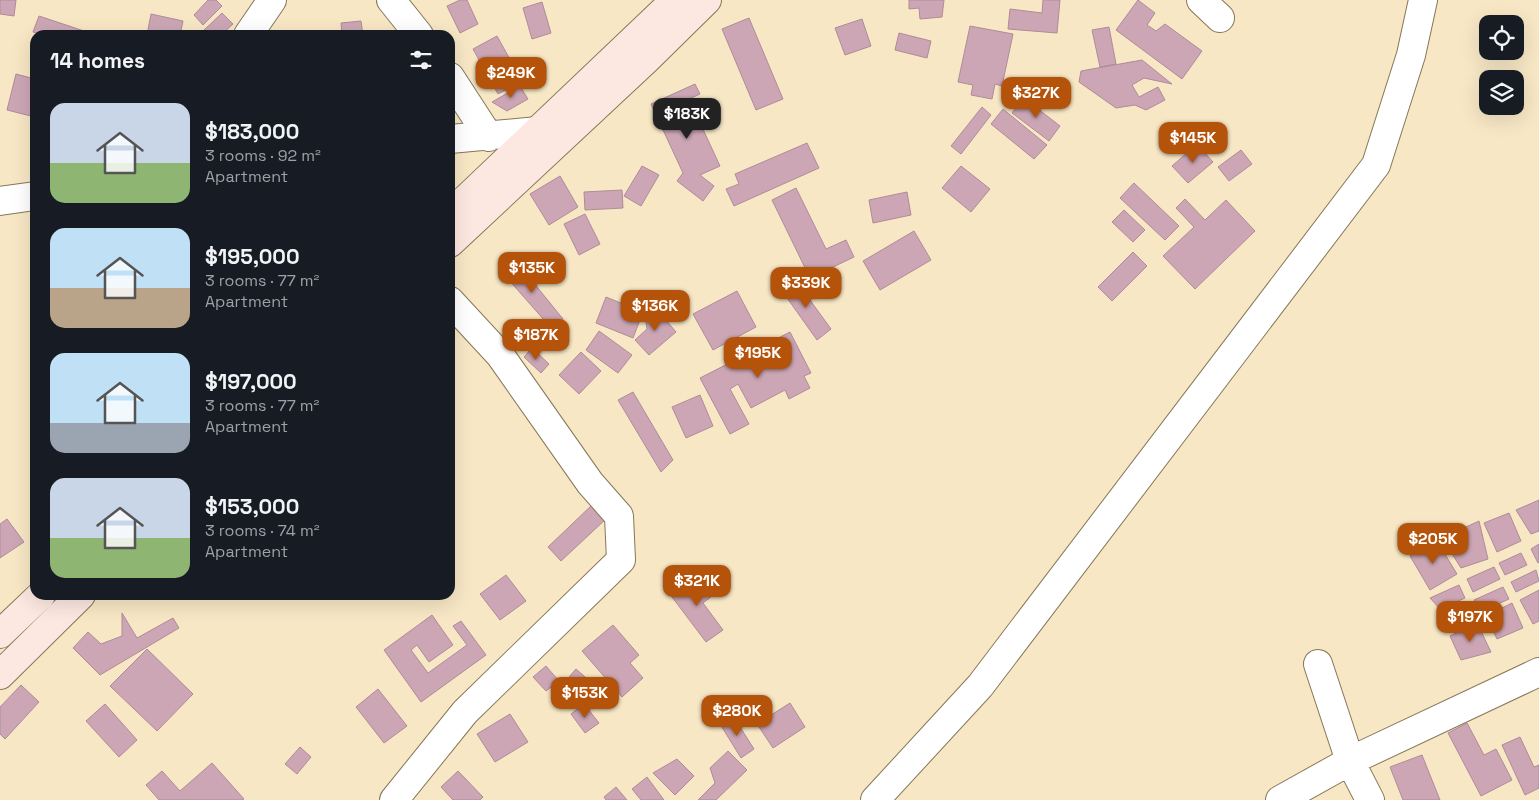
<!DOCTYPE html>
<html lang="en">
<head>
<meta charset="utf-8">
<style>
	:root { --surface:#171b24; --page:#242831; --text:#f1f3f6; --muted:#9ea1a6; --accent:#b45309 }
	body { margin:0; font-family:"Space Grotesk",sans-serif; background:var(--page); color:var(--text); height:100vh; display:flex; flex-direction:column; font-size:19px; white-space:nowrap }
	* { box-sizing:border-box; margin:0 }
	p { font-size:16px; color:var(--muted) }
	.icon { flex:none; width:28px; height:28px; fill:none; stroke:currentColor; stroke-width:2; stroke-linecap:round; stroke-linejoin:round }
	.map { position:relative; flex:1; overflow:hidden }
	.sheet { position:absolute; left:30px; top:30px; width:425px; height:570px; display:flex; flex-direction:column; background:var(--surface); border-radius:15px; box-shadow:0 5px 20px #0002 }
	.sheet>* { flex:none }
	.fabs { position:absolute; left:1479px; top:15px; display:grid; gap:10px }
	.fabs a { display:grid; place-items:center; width:45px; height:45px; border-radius:10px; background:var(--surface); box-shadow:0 5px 20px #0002; font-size:25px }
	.price { position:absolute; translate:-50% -42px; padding:0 11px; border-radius:10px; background:var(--accent); color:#fff; font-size:16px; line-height:32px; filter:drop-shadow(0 1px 2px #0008) }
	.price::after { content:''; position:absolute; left:50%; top:30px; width:15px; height:11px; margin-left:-8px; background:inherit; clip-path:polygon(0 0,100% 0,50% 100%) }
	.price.selected { background:#222; color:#fff }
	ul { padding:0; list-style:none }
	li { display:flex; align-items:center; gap:15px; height:125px; padding:0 20px }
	li span { display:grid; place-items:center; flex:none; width:140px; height:100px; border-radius:15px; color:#555 }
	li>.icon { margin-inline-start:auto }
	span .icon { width:60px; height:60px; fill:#fffc; stroke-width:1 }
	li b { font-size:21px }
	h2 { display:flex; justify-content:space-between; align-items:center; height:60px; padding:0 20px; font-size:21px }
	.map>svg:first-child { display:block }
</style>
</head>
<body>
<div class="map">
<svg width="1539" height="800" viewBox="0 0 1539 800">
	<rect width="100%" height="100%" fill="#f7e7c5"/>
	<path fill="#cca6b5" stroke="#af8b99" d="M0 0H16L14 16 0 14Z
		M208 0H216L222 6 203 25 194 15Z
		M460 0H467L478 24 460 33 447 6Z
		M909 0H944L942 17 920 19 919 8 909 9Z
		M1043 0H1060L1057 33 1008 29 1010 9 1042 13Z
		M1138 0 1155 13 1147 25 1156 31 1165 24 1202 51 1182 79 1116 30Z
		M542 2 551 33 532 39 523 8Z
		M222 13 233 24 221 35H205L202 32Z
		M151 14 183 21 180 35H147Z
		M39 16 84 31 83 35H43L33 32Z
		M749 18 783 99 756 110 722 29Z
		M862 19 871 46 845 55 835 28Z
		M361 21 363 35H342L341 23Z
		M970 26 1013 34 1002 86 995 84 992 99 971 95 973 85 958 82Z
		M1109 27 1116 64 1100 67 1092 30Z
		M899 33 931 41 927 58 895 50Z
		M497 36 522 81 498 94 473 49Z
		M1142 60 1172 84 1144 78 1132 85 1139 97 1158 87 1165 100 1146 110 1135 105 1116 108 1079 82 1081 71Z
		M16 74 35 79V117L7 110Z
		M695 84 700 94 689 99 720 166 700 175 714 186 703 201 677 181 683 173 651 104Z
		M520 86 528 99 507 111 492 102Z
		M1024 98 1060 126 1049 141 1012 113Z
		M982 107 991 115 961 154 951 146Z
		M1003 109 1047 145 1034 159 991 124Z
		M807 143 819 168 734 206 726 189 739 184 735 174Z
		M1197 144 1213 162 1188 183 1172 166Z
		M1241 150 1252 164 1229 181 1218 167Z
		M642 166 659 175 641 206 624 196Z
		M961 166 990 189 971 212 942 188Z
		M560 176 578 207 549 225 530 194Z
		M1134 183 1179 226 1165 240 1120 198Z
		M796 188 826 249 846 240 854 257 810 278 772 200Z
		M622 190 623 208 585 210 584 192Z
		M907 192 911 215 873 223 869 200Z
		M1185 199 1205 220 1226 200 1255 231 1195 289 1163 256 1194 227 1176 208Z
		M1124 210 1145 230 1133 242 1112 222Z
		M585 214 600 244 579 255 564 224Z
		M914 231 931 260 880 290 863 261Z
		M1133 252 1147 266 1112 301 1098 287Z
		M516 261 563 319 552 329 501 271Z
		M794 278 831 329 817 340 780 288Z
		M737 291 756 327 713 350 693 314Z
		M606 297 643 312 633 338 596 323Z
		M655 307 676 332 649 355 635 340 647 329 645 316Z
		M599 331 632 355 618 373 586 350Z
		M790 332 811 373 804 376 810 388 789 399 785 390 751 408 738 384 730 389 749 424 730 434 700 378Z
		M532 348 549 364 541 373 524 357Z
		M581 352 601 371 579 394 559 375Z
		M633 392 673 460 661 472 618 400Z
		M700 395 713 426 686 438 672 407Z
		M1539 500V531L1531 534 1516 510Z
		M593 504 607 518 561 561 548 547Z
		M1509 513 1521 541 1497 552 1484 523Z
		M7 519 24 542 0 558V524Z
		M1479 521 1488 559 1461 568 1442 538Z
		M1437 541 1457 574 1430 590 1410 556Z
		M1539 544V562L1538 563 1531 549Z
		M1521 553 1527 565 1505 575 1499 563Z
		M1494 567 1500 579 1473 592 1467 579Z
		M1536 570 1539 581 1516 592 1511 582Z
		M695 574 712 596 703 603 723 630 706 642 669 593Z
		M506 575 526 601 500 620 480 594Z
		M1459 585 1465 598 1440 609 1430 598Z
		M1503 587 1509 599 1480 612 1474 600Z
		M1539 590V621L1533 624 1520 600Z
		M1469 603 1474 613 1446 627 1440 617Z
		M1512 603 1523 628 1497 639 1486 616Z
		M122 613 137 638 173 618 179 628 100 675 73 648 88 632 101 644 122 636Z
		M432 615 453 645 429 662 417 645 411 650 428 673 467 645 453 626 461 621 486 655 421 702 384 650Z
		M1477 623 1491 652 1461 660 1450 636Z
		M613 625 639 655 630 663 643 678 622 697 582 651Z
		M147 649 193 694 157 731 110 686Z
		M546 666 559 681 546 691 533 677Z
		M576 669 593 684 572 708 555 693Z
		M21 685 39 702 5 739 0 734V707Z
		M378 689 407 726 384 743 356 707Z
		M790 703 805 727 773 748 757 724Z
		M105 704 137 740 119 757 86 721Z
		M584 704 599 723 585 733 571 714Z
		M510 714 528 742 495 762 477 734Z
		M733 716 754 749 741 758 720 724Z
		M1467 723 1484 755 1496 749 1512 780 1481 796 1448 733Z
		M1520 737 1534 767 1539 765V788L1525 795 1502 745Z
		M300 747 311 757 297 774 285 764Z
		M728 751 747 770 716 800H698L715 783 710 768Z
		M1422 755 1440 800H1403L1390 767Z
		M677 759 694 776 675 795 653 773Z
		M212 763 244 799 242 800H159L146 785 162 771 180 791Z
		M458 771 483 797 480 800H453L441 787Z
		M647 777 664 800H641L632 789Z
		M616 787 627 800H606L604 797Z"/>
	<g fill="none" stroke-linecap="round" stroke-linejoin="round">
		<g stroke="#857758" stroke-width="30">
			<path id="street" d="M391 0 419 35
				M1201 0 1220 18
				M248 35 272 0
				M450 77 489 137
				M450 139 538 131
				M0 201 35 196
				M1318 664 1350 761 1370 800
				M394 800 465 712 621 560 619 516 590 483 500 355 450 301
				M875 800 980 686 1376 165 1411 55 1423 0
				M1280 800 1350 761 1539 672"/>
		</g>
		<g stroke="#857758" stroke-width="30">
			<path id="secondary" d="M450 214 675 0
				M450 243 646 60 707 0
				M0 634 41 595
				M0 675 81 595"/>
		</g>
		<use href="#street" stroke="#fff" stroke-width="28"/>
		<use href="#secondary" stroke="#fde8e1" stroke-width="28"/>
	</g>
</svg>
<div class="fabs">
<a><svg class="icon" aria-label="locate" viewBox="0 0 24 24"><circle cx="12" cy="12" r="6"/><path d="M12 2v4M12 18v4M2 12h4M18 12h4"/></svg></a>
<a><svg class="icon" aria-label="layers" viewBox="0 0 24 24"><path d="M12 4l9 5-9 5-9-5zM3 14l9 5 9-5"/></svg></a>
</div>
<b class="price" style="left:511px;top:99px">$249K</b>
<b class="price" style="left:1036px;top:119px">$327K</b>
<b class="price selected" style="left:687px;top:140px">$183K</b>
<b class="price" style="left:1193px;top:164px">$145K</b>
<b class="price" style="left:532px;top:294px">$135K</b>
<b class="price" style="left:806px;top:309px">$339K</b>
<b class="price" style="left:655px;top:332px">$136K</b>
<b class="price" style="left:536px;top:361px">$187K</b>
<b class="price" style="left:758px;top:379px">$195K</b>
<b class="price" style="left:1433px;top:565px">$205K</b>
<b class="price" style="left:697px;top:607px">$321K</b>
<b class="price" style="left:1470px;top:643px">$197K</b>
<b class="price" style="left:585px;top:719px">$153K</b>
<b class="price" style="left:737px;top:737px">$280K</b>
<section class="sheet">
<h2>14 homes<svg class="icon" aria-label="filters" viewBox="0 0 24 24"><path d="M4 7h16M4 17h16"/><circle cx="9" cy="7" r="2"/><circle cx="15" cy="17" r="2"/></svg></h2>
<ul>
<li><span style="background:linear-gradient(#c9d6e8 60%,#8fb573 0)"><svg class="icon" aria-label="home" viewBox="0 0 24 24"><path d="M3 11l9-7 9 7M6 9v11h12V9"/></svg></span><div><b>$183,000</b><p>3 rooms · 92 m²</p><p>Apartment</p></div></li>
<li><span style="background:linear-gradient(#bfe0f5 60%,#b9a48a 0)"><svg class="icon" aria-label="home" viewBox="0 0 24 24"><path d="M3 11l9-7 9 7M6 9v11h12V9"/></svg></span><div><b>$195,000</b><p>3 rooms · 77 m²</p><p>Apartment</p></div></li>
<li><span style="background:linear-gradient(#bfe0f5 70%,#9aa5b1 0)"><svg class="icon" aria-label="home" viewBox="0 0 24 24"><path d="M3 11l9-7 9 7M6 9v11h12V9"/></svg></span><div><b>$197,000</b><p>3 rooms · 77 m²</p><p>Apartment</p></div></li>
<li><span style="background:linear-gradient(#c9d6e8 60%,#8fb573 0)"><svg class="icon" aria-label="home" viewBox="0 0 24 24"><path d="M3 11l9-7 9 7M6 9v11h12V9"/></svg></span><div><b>$153,000</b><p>3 rooms · 74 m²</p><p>Apartment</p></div></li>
</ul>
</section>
</div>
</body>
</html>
